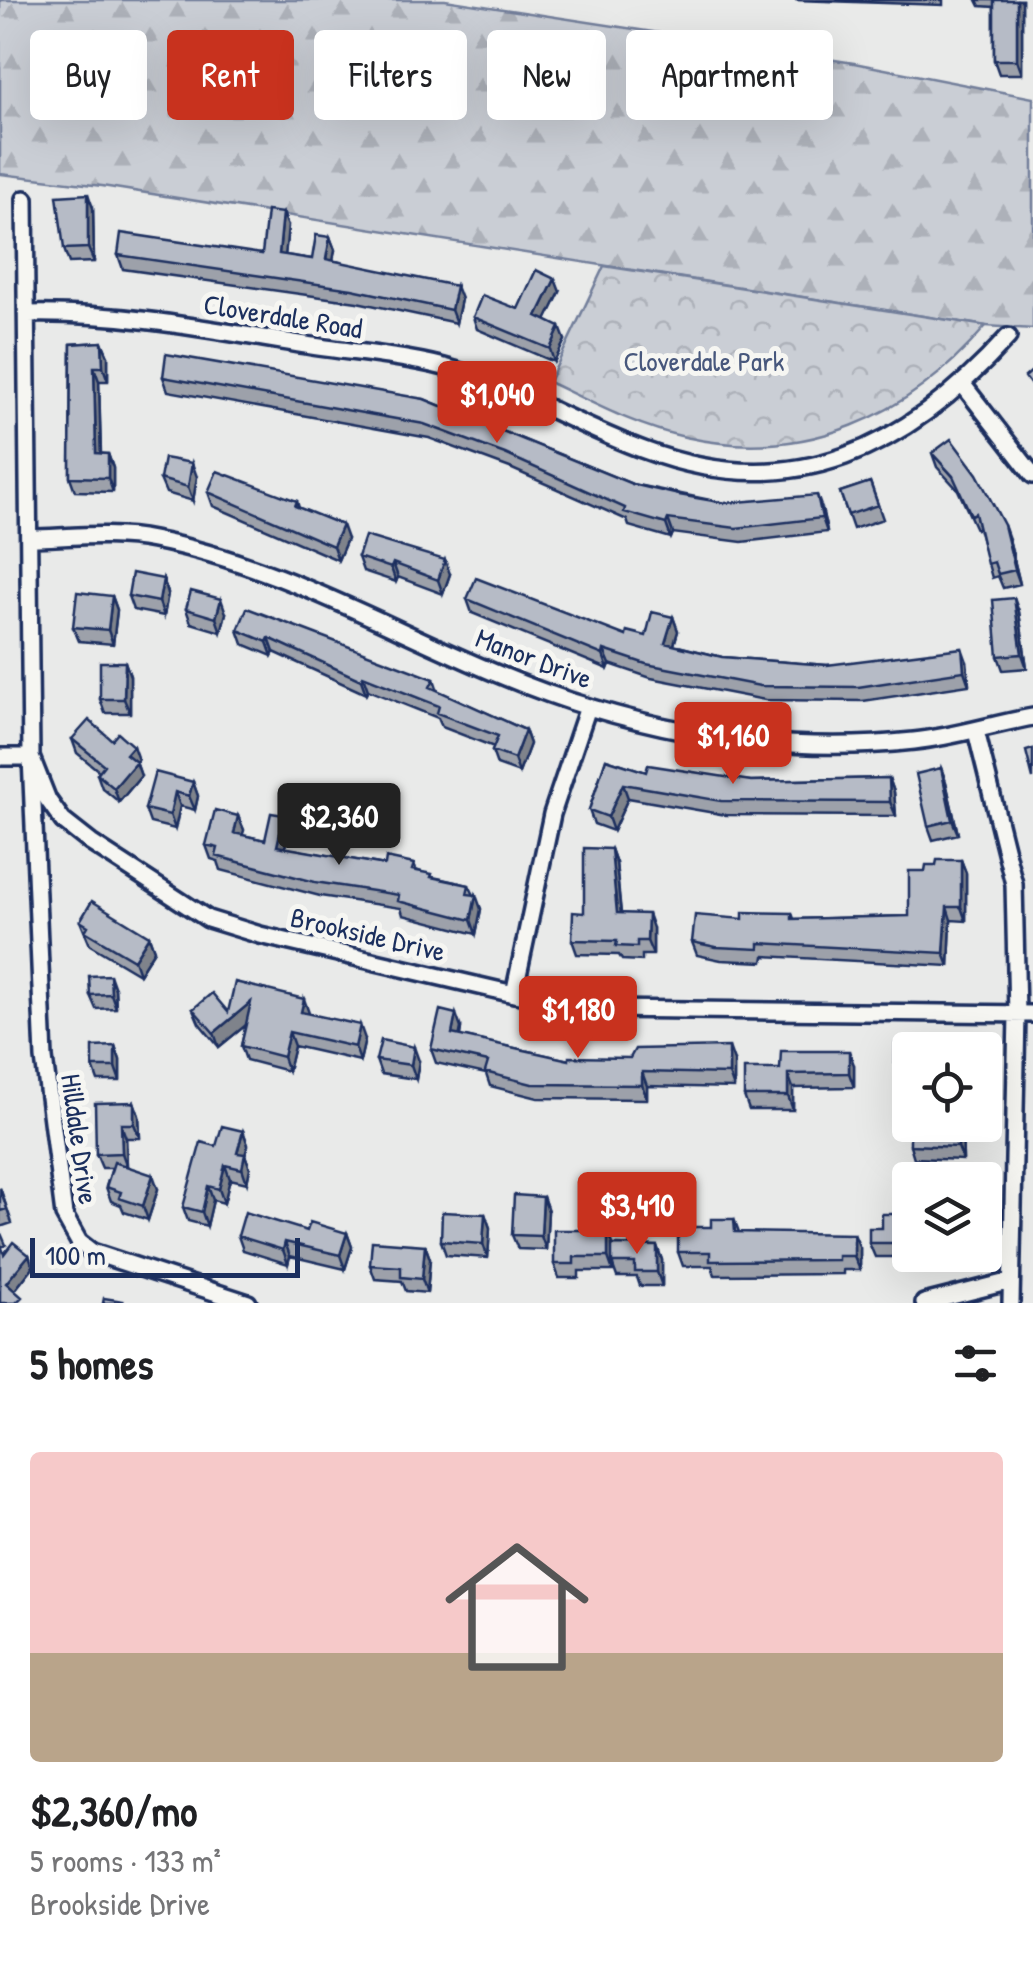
<!DOCTYPE html>
<html lang="en">
<head>
<meta charset="utf-8">
<style>
	:root { --surface:#fff; --page:#f2f2f2; --text:#202124; --muted:#757577; --line:#e0e0e0; --accent:#c8321e }
	body { margin:0; font-family:"Patrick Hand",sans-serif; background:var(--page); color:var(--text); height:100vh; display:flex; flex-direction:column; font-size:38px; white-space:nowrap }
	* { box-sizing:border-box; margin:0 }
	p { font-size:32px; color:var(--muted) }
	.icon { flex:none; width:55px; height:55px; fill:none; stroke:currentColor; stroke-width:2; stroke-linecap:round; stroke-linejoin:round }
	.map { position:relative; height:1303px; overflow:hidden }
	.sheet { display:flex; flex-direction:column; background:var(--surface); flex:1 }
	.sheet>* { flex:none }
	.hud { position:absolute; left:30px; top:30px; width:975px; height:90px; display:flex; gap:20px }
	.buttons { position:absolute; left:892px; top:1032px; display:grid; gap:20px }
	.buttons a { display:grid; place-items:center; width:110px; height:110px; border-radius:10px; background:var(--surface); box-shadow:0 10px 40px #0002; font-size:50px }
	.scale { position:absolute; left:30px; bottom:25px; width:270px; box-sizing:border-box; padding-left:10px; border:5px solid #1b2f5e; border-top:0; font-size:28px; line-height:35px; white-space:nowrap; color:#1b2f5e; -webkit-text-stroke:8px #f6f6f2; paint-order:stroke }
	.price { position:absolute; translate:-50% -85px; padding:0 22px; border-radius:10px; background:var(--accent); color:#fff; font-size:32px; line-height:65px; filter:drop-shadow(0 2px 5px #0008) }
	.price::after { content:''; position:absolute; left:50%; top:60px; width:30px; height:22px; margin-left:-15px; background:inherit; clip-path:polygon(0 0,100% 0,50% 100%) }
	.price.current { background:#222; color:#fff }
	ul { padding:0; list-style:none }
	li { display:grid; align-content:center; gap:20px; height:530px; padding:0 30px }
	li+li { border-top:2px solid var(--line) }
	li span { display:grid; place-items:center; height:310px; border-radius:10px; color:#555 }
	li>.icon { margin-inline-start:auto }
	span .icon { width:180px; height:180px; fill:#fffc; stroke-width:1 }
	li b { font-size:42px }
	h2 { display:flex; justify-content:space-between; align-items:center; height:120px; padding:0 30px; font-size:42px }
	.chip { padding:0 35px; border-radius:10px; background:var(--surface); box-shadow:0 10px 40px #0002; font-size:35px; line-height:90px }
	.chip.current { background:var(--accent); color:#fff }
	.map>svg:first-child { display:block }
</style>
</head>
<body>
<div class="map">
<svg width="1033" height="1303" viewBox="0 0 1033 1303">
	<defs>
		<pattern id="forest-firs" width="22" height="20" patternUnits="userSpaceOnUse" patternTransform="scale(2.5)"><rect width="22" height="20" fill="#caced5"/><path d="M5 1l3.5 6h-7zM16 11l3.5 6h-7z" fill="#adb1b9"/></pattern>
		<pattern id="park-crowns" width="20" height="18" patternUnits="userSpaceOnUse" patternTransform="scale(2.5)"><rect width="20" height="18" fill="#caced5"/><path d="M2 6a3 3 0 1 1 6 0M12 15a3 3 0 1 1 6 0" fill="none" stroke="#adb1b9"/></pattern>
	</defs>
	<rect width="100%" height="100%" fill="#e9eae9"/>
	<filter id="ink" filterUnits="userSpaceOnUse"><feTurbulence type="fractalNoise" baseFrequency=".01" numOctaves="2"/><feDisplacementMap in="SourceGraphic" scale="20" xChannelSelector="R" yChannelSelector="G"/><feConvolveMatrix kernelMatrix="1 2 1 2 8 2 1 2 1" color-interpolation-filters="sRGB"/></filter>
	<g filter="url(#ink)">
		<path fill="url(#forest-firs)" stroke="#727e9a" stroke-width="2.5" d="M0 0H445L854 63 1033 98V329L986 326 102 186 0 174Z"/>
		<path fill="url(#park-crowns)" stroke="#727e9a" stroke-width="2.5" d="M604 266 986 326C909 417 805 464 685 437 637 427 593 403 549 382Z"/>
		<g fill="none" stroke-linecap="round" stroke-linejoin="round">
			<g stroke="#1b2f5e" stroke-width="22">
				<path id="minor" d="M25 199 31 757 44 1058 64 1215 79 1242 92 1252 248 1303
					M28 314C122 312 212 330 306 345 355 353 408 356 455 370 520 390 580 427 644 450 794 506 908 448 1008 337
					M964 386 1033 475
					M32 538C71 537 114 532 153 540 307 569 442 664 592 708 698 740 804 753 914 741 955 737 993 724 1033 717
					M976 731 1014 884 1017 1014 1011 1303
					M0 757H31L48 800 63 821 91 843 208 919 260 935 514 994 605 1009 1033 1014
					M514 994 552 814 588 707
					M924 1303 1011 1281"/>
			</g>
			<use href="#minor" stroke="#f6f6f2" stroke-width="15"/>
		</g>
		<path fill="#9da1aa" stroke="#1b2f5e" stroke-width="2.5" d="M795 0H943V5Z
			M977 0H1022V74H999L994 60V7L980 6Z
			M93 208 94 262 69 263 64 249Z
			M283 213 288 226 285 255 312 259 330 237 335 250 333 260 461 299 456 323 357 302 123 269 118 255 262 254Z
			M560 292 546 320 565 340 554 362 477 329 473 317 518 309Z
			M102 342 108 356V381H99L101 454H108L113 468V492L75 491 70 477 71 344Z
			M163 377 424 399 632 484 725 503 822 509 827 532 742 542 673 533 671 538 629 526 627 520 510 468 429 438 168 391Z
			M932 453 1009 539 1020 584 1003 588 998 576 992 578 978 528 976 529 958 490 937 467Z
			M197 477 193 501 166 493 160 479Z
			M870 482 883 519 853 529 840 492Z
			M208 492 297 501 299 508 347 539 338 560 213 506Z
			M358 557 450 574 443 594 398 577 396 582 363 571Z
			M163 579 168 593 164 616 133 610 128 596Z
			M112 596 117 610 113 644 79 641 73 627Z
			M467 599 626 636H646L673 617 678 631 674 645 722 657 827 665 967 662 969 685 863 701 765 700 651 678 610 664 608 669 472 613Z
			M186 609 226 613 221 632 191 623Z
			M1019 612 1027 668 1003 670 998 656Z
			M238 630 434 679 438 691 525 730 530 744 519 773 497 765 492 751 494 747 442 727 438 718 368 690 366 694 274 652 272 656 243 644Z
			M125 662 130 676V713H105L100 699Z
			M72 739 112 740 138 760 136 762 141 776 119 802 102 788 97 774 99 771 77 753Z
			M606 759 646 772 751 781 889 778 894 792 896 816 726 815 628 798 613 831 594 824 589 810Z
			M941 768 946 782 958 834 933 840 928 826Z
			M193 782 198 796 195 810 180 806 175 829 150 823 145 809Z
			M238 816 244 830 242 835 265 840 289 829 285 848 385 865 414 864 416 870 433 877 469 885 481 909 476 934 403 915 401 908 320 896 221 870 218 861 211 859 206 845Z
			M611 849 616 863 621 913 653 928V955H642V961L622 960 619 955 577 954 572 940Z
			M961 860 966 873V921L951 920 949 966 764 956 763 962 721 960 697 955 692 942 743 919 792 913 794 919 909 916 925 871 936 865Z
			M80 921 149 936 154 950 139 974 90 945Z
			M115 989 116 1008 96 1009 90 995Z
			M193 1009 228 1012 309 1014 365 1039 360 1061 294 1046 288 1071 246 1060 241 1046 246 1025 219 1047 199 1023Z
			M461 1028 460 1036 569 1060 734 1061V1088L647 1086V1099L538 1098 490 1086 486 1074 436 1063 431 1049Z
			M115 1046 120 1060V1081H98L93 1067Z
			M910 1050V1078L899 1077 895 1064Z
			M376 1060 419 1061 416 1079 381 1074Z
			M854 1065V1087L793 1088V1110H749L744 1096 780 1069Z
			M134 1102 139 1116 140 1138H126L127 1167 158 1189 148 1220 124 1212 121 1205 111 1201 106 1187 112 1168H102L96 1154Z
			M933 1125H962L963 1160 914 1158 910 1145 933 1127Z
			M243 1131 248 1145 245 1155 250 1168 247 1183 230 1179 224 1203 213 1200 207 1226 188 1221 183 1207 216 1146Z
			M0 1188 12 1223 0 1227Z
			M543 1197 548 1211 546 1250 518 1249 512 1235Z
			M485 1214 490 1228 488 1258 446 1255 441 1241Z
			M910 1214V1255H919V1257H875L869 1243 882 1228Z
			M734 1219 739 1232 860 1248V1270H843V1274L715 1275 712 1266H683L678 1252 711 1227Z
			M0 1231 6 1245 1 1247 4 1254 29 1255 33 1267 15 1290 0 1303Z
			M307 1231 347 1233 352 1247 345 1269 290 1256 288 1264 243 1250 238 1236Z
			M425 1245 430 1259 427 1293 406 1291 402 1281 375 1279 370 1265Z
			M613 1245 657 1246 662 1260V1286H640L637 1277H617L613 1266V1271H579V1278H559L554 1264Z"/>
		<path fill="#7f838b" stroke="#1b2f5e" stroke-width="2.5" d="M1017 0H1022V74L1017 60Z
			M88 194 93 208 94 262 88 248Z
			M283 213 288 226 284 267 279 254Z
			M330 237 335 250 331 272 326 259Z
			M555 279 560 292 542 329 537 316Z
			M456 286 461 299 456 323 451 310Z
			M560 327 565 340 554 362 550 349Z
			M102 342 108 356V381L103 367Z
			M94 367 99 381 101 467 96 453Z
			M108 454 113 468V492L108 478Z
			M192 463 197 477 193 501 188 487Z
			M817 495 822 509 827 532 822 518Z
			M668 519 673 533 671 538 666 524Z
			M342 525 347 539 338 560 333 546Z
			M1004 525 1009 539 1020 584 1015 570Z
			M445 560 450 574 443 594 438 580Z
			M393 563 398 577 396 582 391 568Z
			M163 579 168 593 164 616 159 602Z
			M112 596 117 610 113 644 108 630Z
			M1014 598 1019 612 1027 668 1022 654Z
			M221 599 226 613 221 632 216 618Z
			M673 617 678 631 670 657 665 643Z
			M269 638 274 652 272 656 267 642Z
			M962 648 967 662 969 685 964 671Z
			M604 650 610 664 608 669 603 655Z
			M125 662 130 676V713L124 699Z
			M363 676 368 690 366 694 361 680Z
			M525 730 530 744 519 773 514 759Z
			M133 746 138 760 131 768 126 754Z
			M136 762 141 776 119 802 114 788Z
			M941 768 946 782 958 834 952 820Z
			M889 778 894 792 896 816 890 802Z
			M193 782 198 796 195 810 189 796Z
			M623 784 628 798 613 831 608 817Z
			M175 792 180 806 175 829 170 815Z
			M284 815 289 829 282 860 277 846Z
			M238 816 244 830 239 847 234 833Z
			M611 849 616 863 622 927 617 913Z
			M961 860 966 873V921L961 907Z
			M476 895 481 909 476 934 471 920Z
			M947 907 951 920 949 966 944 953Z
			M648 914 653 928V955L647 941Z
			M149 936 154 950 139 974 134 960Z
			M110 975 115 989 116 1008 111 994Z
			M304 999 309 1013 306 1026 301 1012Z
			M251 1002 257 1016 219 1047 214 1033Z
			M456 1014 461 1028 457 1048 452 1034Z
			M360 1025 365 1039 360 1061 355 1047Z
			M289 1032 294 1046 288 1071 283 1057Z
			M115 1046 120 1060V1081L115 1067Z
			M414 1047 419 1061 416 1079 411 1065Z
			M729 1047 734 1061V1088L729 1074Z
			M849 1051 854 1065V1087L849 1073Z
			M642 1072 647 1086V1099L642 1085Z
			M788 1074 793 1088V1110L788 1096Z
			M134 1102 139 1116 140 1138 134 1124Z
			M121 1124 126 1138 127 1167 122 1153Z
			M958 1125H962L963 1160 958 1147Z
			M243 1131 248 1145 245 1155 250 1168 247 1183 237 1153Z
			M225 1165 230 1179 224 1203 219 1189Z
			M153 1175 158 1189 148 1220 143 1206Z
			M208 1186 213 1200 207 1226 202 1212Z
			M543 1197 548 1211 546 1250 541 1236Z
			M485 1214 490 1228 488 1258 483 1244Z
			M608 1230 613 1244V1271L608 1257Z
			M347 1233 352 1247 345 1269 340 1255Z
			M854 1234 860 1248V1270L854 1256Z
			M285 1242 290 1256 288 1264 283 1250Z
			M425 1245 430 1259 427 1293 422 1279Z
			M657 1246 662 1260V1286L657 1272Z
			M29 1255 33 1267 11 1295 6 1283Z"/>
		<path fill="#b6bbc6" stroke="#1b2f5e" stroke-width="2.5" d="M994 0H1017V60H994Z
			M88 194V248L64 249 57 196Z
			M267 211 283 213 279 254 312 259 316 235 330 237 326 259 456 286 451 310 352 289 118 255 121 233 262 254Z
			M536 270 555 279 537 316 560 327 550 349 473 317 482 295 518 309Z
			M102 342 103 367H94L96 453 108 454V478L70 477 71 344Z
			M166 354 424 399 632 484 679 495 725 503 817 495 822 518 736 528 668 519 666 524 624 512 625 508 505 454 424 424 163 377Z
			M1033 370V388L1025 377Z
			M951 439 977 474 1004 525 1015 570 998 574 994 562 987 564 975 513 971 515 953 476 932 453Z
			M164 458 192 463 188 487 160 479Z
			M217 471 297 501 295 506 342 525 333 546 208 492Z
			M870 482 878 505 848 515 840 492Z
			M365 536 445 560 438 580 393 563 391 568 358 557Z
			M132 573 163 579 159 602 128 596Z
			M476 578 626 636 627 631 646 636 652 612 673 617 665 643 722 657 827 665 962 648 964 671 858 687 760 686 646 664 604 650 603 655 467 599Z
			M191 591 221 599 216 618 186 609Z
			M77 592 112 596 108 630 73 627Z
			M1014 598 1022 654 998 656 993 600Z
			M247 608 434 679 430 687 525 730 514 759 492 751 498 736 437 713 439 706 363 676 361 680 269 638 267 642 238 630Z
			M100 662H125L124 699H100Z
			M89 720 112 740 118 733 133 746 126 754 136 762 114 788 97 774 104 765 72 739Z
			M1033 749V779L1026 751Z
			M606 759 646 772 648 765 751 781 889 778 890 802 721 801 623 784 608 817 589 810Z
			M941 768 952 820 928 826 916 774Z
			M155 772 193 782 189 796 175 792 170 815 145 809Z
			M215 810 238 816 234 833 265 840 271 813 284 815 277 846 385 865 386 858 414 864 412 870 432 874 431 877 469 885 467 894 476 895 471 920 398 901 399 895 315 882 216 856 218 848 206 845Z
			M584 848 611 849 617 913 648 914 647 941H637V947L616 946 617 941 572 940 573 912 584 913Z
			M937 860H961V907H947L944 953 759 943V949L716 947 692 942 695 915 743 919V912L792 913V919L909 916V871H925L926 865H936Z
			M92 901 149 936 134 960 85 931 88 926 80 921Z
			M110 975 111 994 90 995 89 976Z
			M235 982 304 999 301 1012 360 1025 355 1047 289 1032 283 1057 241 1046 251 1002 214 1033 193 1009 212 993 228 1012Z
			M440 1010 456 1014 452 1034 569 1060V1057L630 1058 635 1049 729 1047V1074L642 1072V1085L532 1084 485 1072 488 1062 431 1049Z
			M381 1040 414 1047 411 1065 376 1060Z
			M895 1044 957 1045V1050H910V1065L895 1064Z
			M115 1046V1067H93V1047Z
			M781 1051H849V1073L788 1074V1096H744V1069H780Z
			M134 1102V1124H121L122 1153 96 1154 95 1103Z
			M933 1125H958V1147L910 1145V1126L933 1127Z
			M222 1126 243 1131 237 1153 245 1154 242 1169 225 1165 219 1189 208 1186 202 1212 183 1207 201 1142 216 1146Z
			M114 1162 153 1175 143 1206 119 1198 121 1192 106 1187Z
			M916 1171H937V1180H915Z
			M0 1188 7 1209 0 1211Z
			M514 1195 543 1197 541 1236 512 1235Z
			M245 1212 307 1231 310 1222 347 1233 340 1255 285 1242 283 1250 238 1236Z
			M442 1212 485 1214 483 1244 441 1241Z
			M882 1214H910V1243H869V1228H882Z
			M711 1219H734L735 1232 854 1234V1256H838V1260L710 1261V1252H678V1227H711Z
			M554 1230H608V1257H574V1264H554Z
			M372 1241 425 1245 422 1279 401 1277V1267L370 1265Z
			M13 1242 29 1255 6 1283 22 1297 16 1303H0V1246L1 1245 4 1254Z
			M612 1245 657 1246V1272H635V1263H612Z
			M104 1298 123 1301 122 1303H103Z"/>
	</g>
	<g text-anchor="middle" dominant-baseline="central" stroke-width="10" stroke-linejoin="round" paint-order="stroke">
		<g font-size="28" fill="#1b2f5e" stroke="#f6f6f2">
			<text transform="translate(283 316) rotate(9)">Cloverdale Road</text>
			<text transform="translate(534 658) rotate(21)">Manor Drive</text>
			<text transform="translate(368 934) rotate(13)">Brookside Drive</text>
			<text transform="translate(80 1139) rotate(82)">Hilldale Drive</text>
		</g>
		<g font-size="28" fill="#47577c" stroke="#f6f6f2">
			<text x="704" y="361">Cloverdale Park</text>
		</g>
	</g>
</svg>
<div class="buttons">
<a><svg class="icon" aria-label="locate" viewBox="0 0 24 24"><circle cx="12" cy="12" r="6"/><path d="M12 2v4M12 18v4M2 12h4M18 12h4"/></svg></a>
<a><svg class="icon" aria-label="layers" viewBox="0 0 24 24"><path d="M12 4l9 5-9 5-9-5zM3 14l9 5 9-5"/></svg></a>
</div>
<div class="scale">100 m</div>
<b class="price" style="left:497px;top:446px">$1,040</b>
<b class="price" style="left:733px;top:787px">$1,160</b>
<b class="price current" style="left:339px;top:868px">$2,360</b>
<b class="price" style="left:578px;top:1061px">$1,180</b>
<b class="price" style="left:637px;top:1257px">$3,410</b>
<div class="hud">
<a class="chip">Buy</a>
<a class="chip current">Rent</a>
<a class="chip">Filters</a>
<a class="chip">New</a>
<a class="chip">Apartment</a>
</div>
</div>
<section class="sheet">
<h2>5 homes<svg class="icon" aria-label="filters" viewBox="0 0 24 24"><path d="M4 7h16M4 17h16"/><circle cx="9" cy="7" r="2"/><circle cx="15" cy="17" r="2"/></svg></h2>
<ul>
<li><span style="background:linear-gradient(#f6c9c9 65%,#b9a48a 0)"><svg class="icon" aria-label="home" viewBox="0 0 24 24"><path d="M3 11l9-7 9 7M6 9v11h12V9"/></svg></span><div><b>$2,360/mo</b><p>5 rooms · 133 m²</p><p>Brookside Drive</p></div></li>
</ul>
</section>
</body>
</html>
